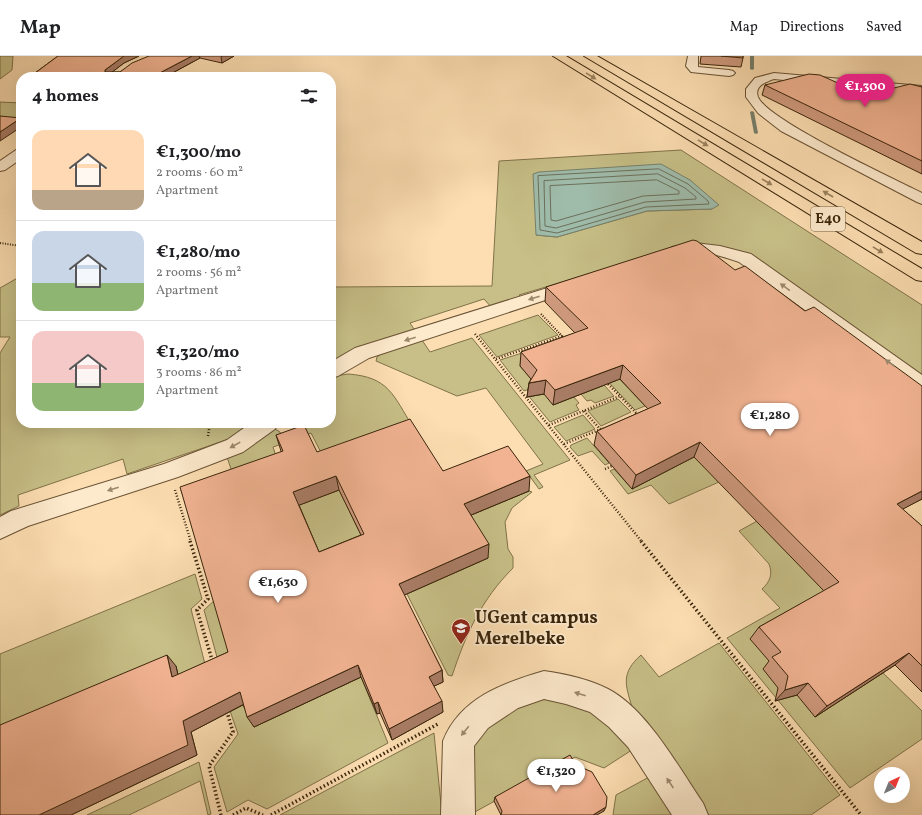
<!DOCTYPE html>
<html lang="en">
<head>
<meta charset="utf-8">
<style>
	:root { --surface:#fff; --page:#f6f6f6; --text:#202124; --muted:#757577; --line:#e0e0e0; --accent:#db2777 }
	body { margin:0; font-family:Vollkorn,serif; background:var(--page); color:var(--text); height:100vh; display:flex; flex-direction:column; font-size:15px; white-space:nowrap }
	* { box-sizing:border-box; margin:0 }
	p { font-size:13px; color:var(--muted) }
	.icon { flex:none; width:22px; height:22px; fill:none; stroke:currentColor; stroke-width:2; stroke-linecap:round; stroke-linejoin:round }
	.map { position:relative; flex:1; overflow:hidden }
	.details { position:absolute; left:16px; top:16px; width:320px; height:356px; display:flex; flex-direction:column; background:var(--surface); border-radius:16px; box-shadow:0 4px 16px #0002 }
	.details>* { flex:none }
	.needle { width:26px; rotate:43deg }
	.buttons { position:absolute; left:874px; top:711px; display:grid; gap:8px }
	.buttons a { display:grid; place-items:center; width:36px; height:36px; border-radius:50%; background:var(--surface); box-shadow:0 4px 16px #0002; font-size:20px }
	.price { position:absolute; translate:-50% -34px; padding:0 9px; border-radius:14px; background:#fff; color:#222; font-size:13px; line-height:26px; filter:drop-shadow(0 1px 2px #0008) }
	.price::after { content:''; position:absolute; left:50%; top:24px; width:12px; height:9px; margin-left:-6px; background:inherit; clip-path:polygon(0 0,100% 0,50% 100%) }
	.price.current { background:var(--accent); color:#fff }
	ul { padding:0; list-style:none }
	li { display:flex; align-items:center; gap:12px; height:100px; padding:0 16px }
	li+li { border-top:1px solid var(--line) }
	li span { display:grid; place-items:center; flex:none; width:112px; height:80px; border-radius:12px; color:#555 }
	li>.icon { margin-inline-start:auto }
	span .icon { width:48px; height:48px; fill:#fffc; stroke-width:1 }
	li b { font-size:17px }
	h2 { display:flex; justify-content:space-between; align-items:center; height:48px; padding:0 16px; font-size:17px }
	header { display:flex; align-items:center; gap:24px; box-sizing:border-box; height:56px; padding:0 20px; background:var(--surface); border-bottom:1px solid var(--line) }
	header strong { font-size:19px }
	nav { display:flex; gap:22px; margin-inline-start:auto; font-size:14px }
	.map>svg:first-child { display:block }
</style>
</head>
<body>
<header>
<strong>Map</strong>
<nav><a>Map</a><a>Directions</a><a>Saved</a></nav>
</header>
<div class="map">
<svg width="922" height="759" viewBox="0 0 922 759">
	<rect width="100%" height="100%" fill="#fcdeb2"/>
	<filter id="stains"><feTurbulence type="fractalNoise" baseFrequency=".005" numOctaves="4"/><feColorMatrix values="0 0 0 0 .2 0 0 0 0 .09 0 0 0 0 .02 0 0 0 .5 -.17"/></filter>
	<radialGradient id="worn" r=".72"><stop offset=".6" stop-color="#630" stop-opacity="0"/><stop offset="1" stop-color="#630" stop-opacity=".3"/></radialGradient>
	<path fill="#c7bf87" stroke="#807249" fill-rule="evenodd" d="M0 0H13L12 14 0 23Z
		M0 46 21 47V68L0 65Z
		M681 94 922 249V320L744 197C718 188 706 189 679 191L519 239 522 242 492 252 484 243 410 267 416 276 331 307V231L492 230 499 105ZM690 124 712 153 647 155 557 181 536 179Z
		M21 220V367H255L232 382 127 418 123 403 18 439 19 450 0 459V297L10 281H0V232Z
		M538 259 558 279 497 301 479 279Z
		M472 282 570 404 534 419 543 431 539 433 526 415 543 408 486 332 457 340 376 305 377 301 382 297 422 284 430 296Z
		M522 297 520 310 537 330 524 335 500 304Z
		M605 308 645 350 635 354 599 316Z
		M348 318C389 321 393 339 413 371L327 408 311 377 299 381 291 367H331V324L336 320Z
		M604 329 614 340 595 347 591 344 587 345 581 338Z
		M530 337H543L574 341 579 347 576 349 579 354 550 366 527 338Z
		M618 343 631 356 601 370 588 355Z
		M583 359 595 373 566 385 554 371Z
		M275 373 280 376 285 387 273 391 280 412 185 446 181 434 232 416 227 401Z
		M587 382 609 407 605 409 592 395 578 400 570 391 571 389Z
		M686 392 719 426 669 448 651 429 628 438 610 415 614 413 632 433Z
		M339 434 377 512 329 532 297 450Z
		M529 435 532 436 512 452 505 466 508 493 513 501V512C481 544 466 578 452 620L448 619 407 538 488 502 464 462Z
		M757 465 892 606 880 614 922 655V683L850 732 727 582 780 552 762 533C770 526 773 518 769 508L739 475Z
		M195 518 202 543 191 553 208 620 181 633 176 611 0 686V598Z
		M216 543 243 635 228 641 204 554Z
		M719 587 840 739 811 759H704L632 651C625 628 621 617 641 599L659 621Z
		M361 621 388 687 267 753 248 744 227 756 214 711 238 678 229 652 245 643 254 671Z
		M529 642 581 645 635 692 604 712 575 701 473 757 471 692 483 671Z
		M434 677 442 759H280Z
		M199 706 211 758 208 759 200 725 129 759H87Z
		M651 720 677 759H613L616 739Z"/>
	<path fill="#9fbcab" stroke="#77806b" d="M661 108 690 124 719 149 712 153 647 155 557 181 536 179 533 118 539 116Z"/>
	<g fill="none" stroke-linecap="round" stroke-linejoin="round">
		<path stroke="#6c705b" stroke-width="1" d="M659 113 688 128 708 145 709 148 646 151 557 177 540 174 538 120Z
			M658 118 685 132 696 141V143L645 146 556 172 545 170 544 125Z
			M657 124 679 135V138L643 140 556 165 551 164 550 130Z"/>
		<path fill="#77806b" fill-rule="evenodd" d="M750 0H754V13L752 14 750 13Z
			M752 55 754 56 758 77 756 78 754 77 750 56Z"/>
		<g stroke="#6a5335" stroke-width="2">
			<path id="minor" d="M688 0H698V11L729 14 733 15 735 17 733 19 729 20 691 16 686 10Z
				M774 17 922 30V38L774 23C766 26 754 30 758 41 767 64 894 123 922 137V148L917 146 781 75 758 57 746 41V33L755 22Z
				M21 93V103L5 114 0 115V105L16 94Z
				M695 187 720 190 751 198 922 319V336L915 334 739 206C725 201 710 196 694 197 687 198 680 200 672 199L670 195 672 191Z
				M573 224 579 225 582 229 579 233 369 302 338 320 331 322V306L355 292Z
				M251 367H278L275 373 243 396 178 421 28 470 0 483V461L11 455 164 408 227 384Z
				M544 615C565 618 589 623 608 633 647 653 679 712 703 747L708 759H672L628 691 609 671 590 656 566 648 544 643 518 652 488 672 474 690 475 759H441L443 685C460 642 503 627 544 615Z"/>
		</g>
		<g stroke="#3a250b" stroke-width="2">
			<path id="highway" d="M553 0H566L922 213V225L916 224Z
				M584 0H597L922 186V198L916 197Z"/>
		</g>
		<path stroke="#3a250b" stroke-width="2" stroke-dasharray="1 1.5" stroke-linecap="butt" d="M0 187 21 190
			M541 258 560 278"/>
		<path stroke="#3a250b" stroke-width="2.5" stroke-dasharray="1 2" stroke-linecap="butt" d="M475 278 642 486
			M496 303 562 280 559 277
			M606 326 620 340
			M584 355 600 373 603 372
			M549 369 620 340 637 358 635 359
			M208 380 210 367
			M564 388 599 374
			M605 413 612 410
			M175 434 191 486"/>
		<path stroke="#3a250b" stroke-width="3.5" stroke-dasharray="1.5 2.5" stroke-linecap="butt" d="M190 485 208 543 197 554 213 607
			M641 485 861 759
			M221 759 209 710 233 676 227 656
			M233 759 246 752 263 759
			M271 759 438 668"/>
		<use href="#minor" fill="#fdeacd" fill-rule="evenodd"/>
		<use href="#highway" fill="#fcdeb2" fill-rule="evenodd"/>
	</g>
	<path fill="#cf9a7e" stroke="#3a250b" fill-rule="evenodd" d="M58 0H139L124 7 112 16H120L149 0H234L222 7 200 2 165 21H37L35 17Z
		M701 0H743V2L741 11 700 8Z
		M840 28 890 33 922 31V118L762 39 765 29Z
		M546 231 922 443 902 453 922 470V636L895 609 815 661 797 639 775 645 778 632 763 613 769 605 750 583 759 571 824 535 694 401 632 433 594 389 597 375 648 353 620 323 553 349 544 338 527 341 529 327 531 323 520 310 521 296 575 277 545 246Z
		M276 379 317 396 443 415 529 435 471 459 488 502 404 539 442 614 443 626 434 630 443 656 392 684 380 657 377 658 361 621 254 671 243 649 191 676 197 699 71 759 176 610 178 619 228 596 281 395ZM339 434 361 479 319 496 299 449Z
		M576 709 604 755 501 759 494 745 495 741Z"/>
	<path fill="#a97d66" stroke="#3a250b" d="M124 0H139L124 7 107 20 105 16V14Z
		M192 0H199L200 2 165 21H152Z
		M222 0H234L222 7 221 1Z
		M21 62V71L0 85V76Z
		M623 309 620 323 553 349 555 334Z
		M546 324 544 338 527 341 529 327Z
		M700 386 694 401 632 433 636 419Z
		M336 420 339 434 297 450 293 436Z
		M530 420 529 435 464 462V448Z
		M922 435V443L886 462 897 448Z
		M489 488 488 502 400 541 399 528Z
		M909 597 895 609 815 661 827 650Z
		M167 599 176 610 181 633 172 621Z
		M358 609 361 621 254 671 247 661Z
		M442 614 443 626 430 632 429 621Z
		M808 627 797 639 775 645 785 634Z
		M240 636 246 647 191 676 197 699 71 759H39L183 665Z
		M442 645 443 656 392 684 389 673Z
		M378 646 380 657 377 658 374 648Z
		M606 751 604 755 597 759H593Z"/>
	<path fill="#f1b392" stroke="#3a250b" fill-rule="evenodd" d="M58 0H124L105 14V16H120L132 7 149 0H192L152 21H58L63 17H35Z
		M721 0H743V2Z
		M809 18 820 19 840 28 858 23 868 24 890 33 910 28 922 31V105L765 29Z
		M0 60 21 62 0 76Z
		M693 184 697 185 735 214 745 210 805 255 814 251 922 330V435L897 448 922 470V610L909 597 827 650 808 627 785 634 788 620 772 601 781 596 759 571 839 526 700 386 636 419 597 375 661 347 623 309 555 334 546 324 529 327 537 314 521 296 588 272 546 231Z
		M410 363 443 415 508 390 530 420 464 448 489 488 399 528 442 614 429 621 442 645 389 673 378 646 374 648 358 609 247 661 240 636 183 665 188 689 39 759H0V669L167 599 172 621 228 596 180 431 283 395 276 379 304 369 317 396ZM336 420 364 478 319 496 293 436Z
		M570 699 576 709 592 716 607 741 606 751 593 759H501L502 755 495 741Z"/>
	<defs><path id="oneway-solid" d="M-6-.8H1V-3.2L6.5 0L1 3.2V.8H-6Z"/></defs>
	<g fill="#9b825e">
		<use href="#oneway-solid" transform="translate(591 20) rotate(32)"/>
		<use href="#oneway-solid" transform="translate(703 87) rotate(31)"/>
		<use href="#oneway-solid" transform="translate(767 126) rotate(31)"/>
		<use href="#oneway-solid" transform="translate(828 138) rotate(-150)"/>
		<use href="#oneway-solid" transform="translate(878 194) rotate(31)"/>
	</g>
	<g fill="#9c886c">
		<use href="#oneway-solid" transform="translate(785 231) rotate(-144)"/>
		<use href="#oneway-solid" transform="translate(534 242) rotate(162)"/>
		<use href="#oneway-solid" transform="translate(410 283) rotate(163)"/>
		<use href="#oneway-solid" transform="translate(890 307) rotate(-144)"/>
		<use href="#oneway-solid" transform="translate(235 389) rotate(151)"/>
		<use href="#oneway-solid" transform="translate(113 433) rotate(162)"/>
		<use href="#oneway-solid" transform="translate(580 638) rotate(-162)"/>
		<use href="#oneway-solid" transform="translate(465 675) rotate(129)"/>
		<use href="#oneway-solid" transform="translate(670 727) rotate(-124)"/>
	</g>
	<defs>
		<g id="university-pin" transform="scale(1)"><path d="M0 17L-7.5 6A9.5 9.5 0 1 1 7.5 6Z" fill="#8f2418" stroke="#fdeacd"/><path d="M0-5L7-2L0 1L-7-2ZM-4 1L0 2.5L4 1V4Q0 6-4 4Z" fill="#fff"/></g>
	</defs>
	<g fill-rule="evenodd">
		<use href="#university-pin" x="461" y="572"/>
	</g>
	<g text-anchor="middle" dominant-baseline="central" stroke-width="3.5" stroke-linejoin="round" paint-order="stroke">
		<rect fill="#fdeacd" stroke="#746045" stroke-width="1" x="811" y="151" width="34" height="24" rx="3"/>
		<g font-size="14" font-weight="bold" fill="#3a250b">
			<text x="828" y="163">E40</text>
		</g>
		<g font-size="18" font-weight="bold" fill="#3a250b" stroke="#fdeacd" text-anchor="start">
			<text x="475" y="562">UGent campus<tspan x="475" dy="21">Merelbeke</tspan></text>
		</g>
	</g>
	<rect width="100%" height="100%" filter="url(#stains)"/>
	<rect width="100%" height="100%" fill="url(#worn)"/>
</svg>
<div class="buttons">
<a><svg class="needle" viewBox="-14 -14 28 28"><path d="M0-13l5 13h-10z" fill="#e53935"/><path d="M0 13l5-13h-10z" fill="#757577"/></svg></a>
</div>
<b class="price current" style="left:865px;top:52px">€1,300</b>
<b class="price" style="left:770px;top:381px">€1,280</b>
<b class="price" style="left:278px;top:548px">€1,630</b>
<b class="price" style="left:556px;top:737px">€1,320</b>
<section class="details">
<h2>4 homes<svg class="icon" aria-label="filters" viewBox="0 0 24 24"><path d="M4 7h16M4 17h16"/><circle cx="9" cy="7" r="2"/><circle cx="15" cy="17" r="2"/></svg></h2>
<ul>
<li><span style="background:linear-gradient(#ffd9b3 75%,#b9a48a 0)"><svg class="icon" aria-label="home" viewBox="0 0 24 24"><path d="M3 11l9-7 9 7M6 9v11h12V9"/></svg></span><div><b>€1,300/mo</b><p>2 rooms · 60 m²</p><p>Apartment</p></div></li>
<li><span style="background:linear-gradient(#c9d6e8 65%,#8fb573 0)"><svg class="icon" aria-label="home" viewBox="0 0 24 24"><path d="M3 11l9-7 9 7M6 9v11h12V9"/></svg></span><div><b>€1,280/mo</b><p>2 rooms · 56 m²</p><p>Apartment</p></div></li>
<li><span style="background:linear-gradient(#f6c9c9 65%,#8fb573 0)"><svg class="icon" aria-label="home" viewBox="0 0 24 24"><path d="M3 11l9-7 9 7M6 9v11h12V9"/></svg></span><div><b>€1,320/mo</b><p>3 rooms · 86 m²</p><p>Apartment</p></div></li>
</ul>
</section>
</div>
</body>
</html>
